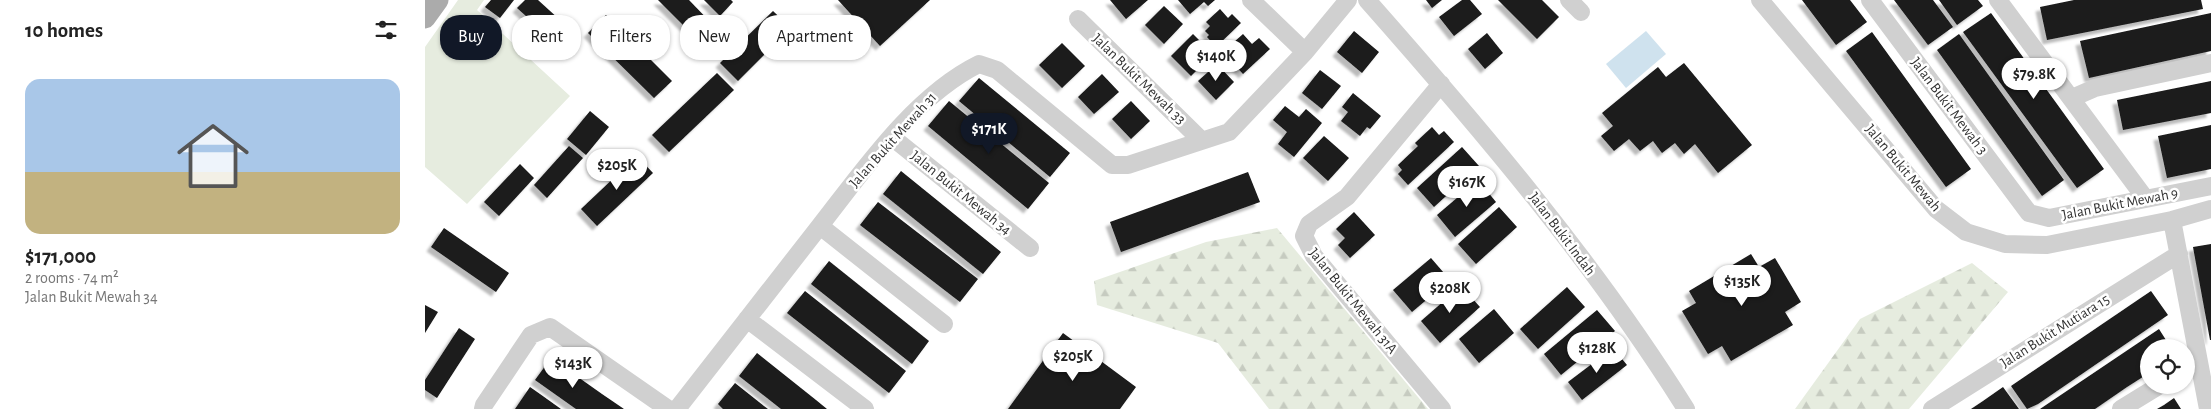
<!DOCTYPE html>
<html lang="en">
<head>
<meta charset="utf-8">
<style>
	:root { --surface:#fff; --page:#f6f6f6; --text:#222; --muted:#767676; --accent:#111827 }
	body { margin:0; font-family:"Alegreya Sans",sans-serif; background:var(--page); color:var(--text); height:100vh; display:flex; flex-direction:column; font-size:19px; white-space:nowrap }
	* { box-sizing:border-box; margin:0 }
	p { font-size:16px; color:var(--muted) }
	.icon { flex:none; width:28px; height:28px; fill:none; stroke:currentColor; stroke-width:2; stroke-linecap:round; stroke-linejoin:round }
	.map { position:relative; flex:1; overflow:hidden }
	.panel { display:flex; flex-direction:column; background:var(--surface); width:425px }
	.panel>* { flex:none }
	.banner { position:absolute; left:15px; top:15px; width:475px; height:45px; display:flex; gap:10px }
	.fabs { position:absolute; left:1715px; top:339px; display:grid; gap:10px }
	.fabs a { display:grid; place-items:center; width:55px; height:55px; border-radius:50%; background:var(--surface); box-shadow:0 1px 4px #0004; font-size:25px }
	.price { position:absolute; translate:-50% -42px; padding:0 11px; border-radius:18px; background:#fff; color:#222; font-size:16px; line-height:32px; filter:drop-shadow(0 1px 2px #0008) }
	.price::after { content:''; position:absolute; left:50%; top:30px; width:15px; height:11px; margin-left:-8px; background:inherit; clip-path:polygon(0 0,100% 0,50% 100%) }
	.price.active { background:var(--accent); color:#fff }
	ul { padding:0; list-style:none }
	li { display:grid; align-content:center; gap:10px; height:265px; padding:0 25px }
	li span { display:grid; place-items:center; height:155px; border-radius:15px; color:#555 }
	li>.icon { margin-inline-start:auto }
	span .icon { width:90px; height:90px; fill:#fffc; stroke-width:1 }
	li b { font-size:21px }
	h2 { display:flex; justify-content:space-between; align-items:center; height:60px; padding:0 25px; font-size:21px }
	.chip { padding:0 18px; border-radius:20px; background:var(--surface); box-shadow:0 1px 4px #0004; font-size:18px; line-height:45px }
	.chip.active { background:var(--accent); color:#fff }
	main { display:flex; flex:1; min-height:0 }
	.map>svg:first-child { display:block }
</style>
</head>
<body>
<main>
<section class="panel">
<h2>10 homes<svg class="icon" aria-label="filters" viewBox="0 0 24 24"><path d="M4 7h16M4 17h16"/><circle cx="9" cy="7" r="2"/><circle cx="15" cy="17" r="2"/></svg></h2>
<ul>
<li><span style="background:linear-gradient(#a9c7e8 60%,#c2b280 0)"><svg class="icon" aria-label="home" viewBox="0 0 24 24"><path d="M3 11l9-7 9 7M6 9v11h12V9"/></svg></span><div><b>$171,000</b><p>2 rooms · 74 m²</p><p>Jalan Bukit Mewah 34</p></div></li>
</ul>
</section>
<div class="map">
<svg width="1786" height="409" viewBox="0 0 1786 409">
	<defs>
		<pattern id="forest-firs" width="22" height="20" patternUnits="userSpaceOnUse" patternTransform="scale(1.25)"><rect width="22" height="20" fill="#e6ecdf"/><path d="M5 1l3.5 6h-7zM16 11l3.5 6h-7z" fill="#c6cbc0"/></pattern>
		<filter id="shadow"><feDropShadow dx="-4.5" dy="4.5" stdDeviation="1" flood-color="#0004"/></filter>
	</defs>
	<rect width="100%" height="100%" fill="#fff"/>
	<path fill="url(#forest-firs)" d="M852 228 1003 409H844L793 343 672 305 669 281 781 242Z
		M1547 263 1583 292 1484 409H1370L1435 319Z"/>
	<path fill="#e6ecdf" d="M33 0H59L52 10 145 96 42 204 0 167V47Z"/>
	<path fill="#cfe2ee" d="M1221 31 1241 54 1201 88 1181 64Z"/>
	<path fill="#1a1a1a" filter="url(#shadow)" d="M66 0H89L75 18 60 7Z
		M100 0H113L135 20 121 34 92 8Z
		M233 0H264L290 27 275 42Z
		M279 0H306L308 2 295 16Z
		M413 0H505L455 46Z
		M685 0H723L701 19Z
		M753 0H790L783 6 779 2 765 14Z
		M1001 0H1017L1007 8Z
		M1037 0H1045L1057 14 1029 36 1014 17Z
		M1073 0H1117L1134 17 1112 39Z
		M1377 0H1425L1442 22 1411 45Z
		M1469 0H1508L1528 27 1503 45Z
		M1514 0H1553L1558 6 1532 25Z
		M1649 0H1776L1778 9 1622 40 1615 7Z
		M739 6 758 24 739 44 720 25Z
		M795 9 803 18 807 14 816 23 791 47 782 37 784 35 780 31 785 26 781 22Z
		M348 11 366 28 313 81 295 63Z
		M1566 13 1679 169 1652 188 1538 32Z
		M1786 13V51L1664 78 1655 41Z
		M181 15 247 81 229 98 163 33Z
		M929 31 954 52 937 73 912 52Z
		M1447 32 1546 169 1521 187 1421 51Z
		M1062 33 1078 53 1060 69 1043 49Z
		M768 34 788 54 766 76 746 56Z
		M818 34 827 44 834 38 845 49 818 74 798 52Z
		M1534 34 1639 180 1617 196 1512 50Z
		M637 43 660 66 637 88 614 65Z
		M1259 63 1327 145 1293 173 1270 144 1259 154 1250 143 1237 153 1228 141 1215 151 1204 139 1189 151 1176 136 1188 126 1177 113 1233 67 1241 77Z
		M792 64 809 82 791 100 773 81Z
		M895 70 916 86 897 109 877 93Z
		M292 73 309 90 244 152 227 135Z
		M677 74 694 92 669 114 653 97Z
		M554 78 645 153 625 177 534 101Z
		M1786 81V113L1698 130 1692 100Z
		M928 93 956 116 945 129 942 127 935 136 916 121 923 112 917 107Z
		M524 101 624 183 603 209 503 126Z
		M706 101 725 121 706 139 687 119Z
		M860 106 874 117 881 109 897 123 869 157 853 144 862 132 848 120Z
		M165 111 184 127 161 155 142 139Z
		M1786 125V169L1742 178 1733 136Z
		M1007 127 1014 135 1019 131 1029 142 983 185 973 174 977 170 973 165 993 146 990 143Z
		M899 136 924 158 903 181 878 158Z
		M144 146 158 158 122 198 109 185Z
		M1037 147 1054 166 1009 207 992 188Z
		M212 156 228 173 172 226 156 209Z
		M95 164 109 178 74 216 59 202Z
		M476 171 576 252 558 274 458 194Z
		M823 172 835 202 696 252 685 222Z
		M1053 180 1071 202 1030 237 1012 215Z
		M453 202 553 279 535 302 435 225Z
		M1074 207 1092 227 1051 264 1033 244Z
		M929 212 950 235 925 258 913 245 920 238 911 229Z
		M19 228 84 273 71 292 6 247Z
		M1786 244V340H1785L1768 247Z
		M1326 254 1334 267 1350 258 1376 302 1360 312 1368 325 1306 361 1297 346 1283 354 1257 311 1271 303 1264 291Z
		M1006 258 1025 280 987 312 968 290Z
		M404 261 504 341 487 364 386 284Z
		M1036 286 1055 307 1015 343 996 321Z
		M1142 287 1160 307 1113 349 1095 329Z
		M380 291 481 371 464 393 362 313Z
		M1726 291 1743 315 1613 404 1602 409 1586 386Z
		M0 305 13 312 0 333Z
		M1069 309 1089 333 1054 363 1034 339Z
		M1172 310 1190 331 1136 375 1119 354Z
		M34 328 50 339 12 398 0 390V380Z
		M1734 329 1746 348H1724V373L1702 387 1670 409H1615Z
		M638 333 711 387 695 409H583Z
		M1188 348 1202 365 1157 400 1143 382Z
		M332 353 391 400 402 409H356L314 376Z
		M126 358 177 394 199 409H151L110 380Z
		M310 383 339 406 343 409H298L293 404Z
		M105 387 115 394 136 409H90Z
		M1578 387 1594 409H1546L1558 401Z
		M1749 398 1756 409H1732L1739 405Z"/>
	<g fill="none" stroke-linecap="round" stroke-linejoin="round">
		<path stroke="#d0d0d0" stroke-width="18" d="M826 0 880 52
			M942 0C1056 129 1169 262 1261 409
			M1144 0 1156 12
			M1335 0 1511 209 1541 232 1580 244 1622 245 1747 220 1786 209
			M1445 0 1604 213 1624 218 1786 186
			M1573 0 1720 198
			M653 19 776 140
			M1016 84 922 197 884 224 879 236 889 256 1017 409
			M1647 98 1670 88 1786 63
			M468 138 605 248
			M1747 220 1783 409
			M395 226 519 324
			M322 319 440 409
			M58 409 59 405 106 335 125 327 243 409
			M252 409C299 348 347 288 394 227 438 171 489 96 554 64L572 70 687 165H703L804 132 880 52 923 0
			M1507 409 1754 254
			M1696 409 1735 385"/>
		<path stroke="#ababab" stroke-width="21" d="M0 18 13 0"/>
	</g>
	<g text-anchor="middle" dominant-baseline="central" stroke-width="5" stroke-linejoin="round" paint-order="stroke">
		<g font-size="15" fill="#333" stroke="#fff">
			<text transform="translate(714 79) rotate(44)">Jalan Bukit Mewah 33</text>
			<text transform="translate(1524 106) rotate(53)">Jalan Bukit Mewah 3</text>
			<text transform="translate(468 140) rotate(-48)">Jalan Bukit Mewah 31</text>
			<text transform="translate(1478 168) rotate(50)">Jalan Bukit Mewah</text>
			<text transform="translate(536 193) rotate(39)">Jalan Bukit Mewah 34</text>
			<text transform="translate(1695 204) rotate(-11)">Jalan Bukit Mewah 9</text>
			<text transform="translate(1137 234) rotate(53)">Jalan Bukit Indah</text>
			<text transform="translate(928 301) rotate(51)">Jalan Bukit Mewah 31A</text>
			<text transform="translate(1630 331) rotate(-32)">Jalan Bukit Mutiara 15</text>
		</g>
	</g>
</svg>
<div class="fabs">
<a><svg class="icon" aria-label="locate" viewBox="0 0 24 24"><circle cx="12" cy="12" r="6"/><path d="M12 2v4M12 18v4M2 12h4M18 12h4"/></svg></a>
</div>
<b class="price" style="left:791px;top:82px">$140K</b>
<b class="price" style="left:1609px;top:100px">$79.8K</b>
<b class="price active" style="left:564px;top:155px">$171K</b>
<b class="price" style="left:192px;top:191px">$205K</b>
<b class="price" style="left:1042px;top:208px">$167K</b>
<b class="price" style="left:1317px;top:307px">$135K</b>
<b class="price" style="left:1025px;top:314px">$208K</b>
<b class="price" style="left:1172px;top:374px">$128K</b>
<b class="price" style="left:648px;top:382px">$205K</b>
<b class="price" style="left:148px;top:389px">$143K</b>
<div class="banner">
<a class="chip active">Buy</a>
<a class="chip">Rent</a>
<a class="chip">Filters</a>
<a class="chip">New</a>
<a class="chip">Apartment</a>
</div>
</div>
</main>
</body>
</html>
